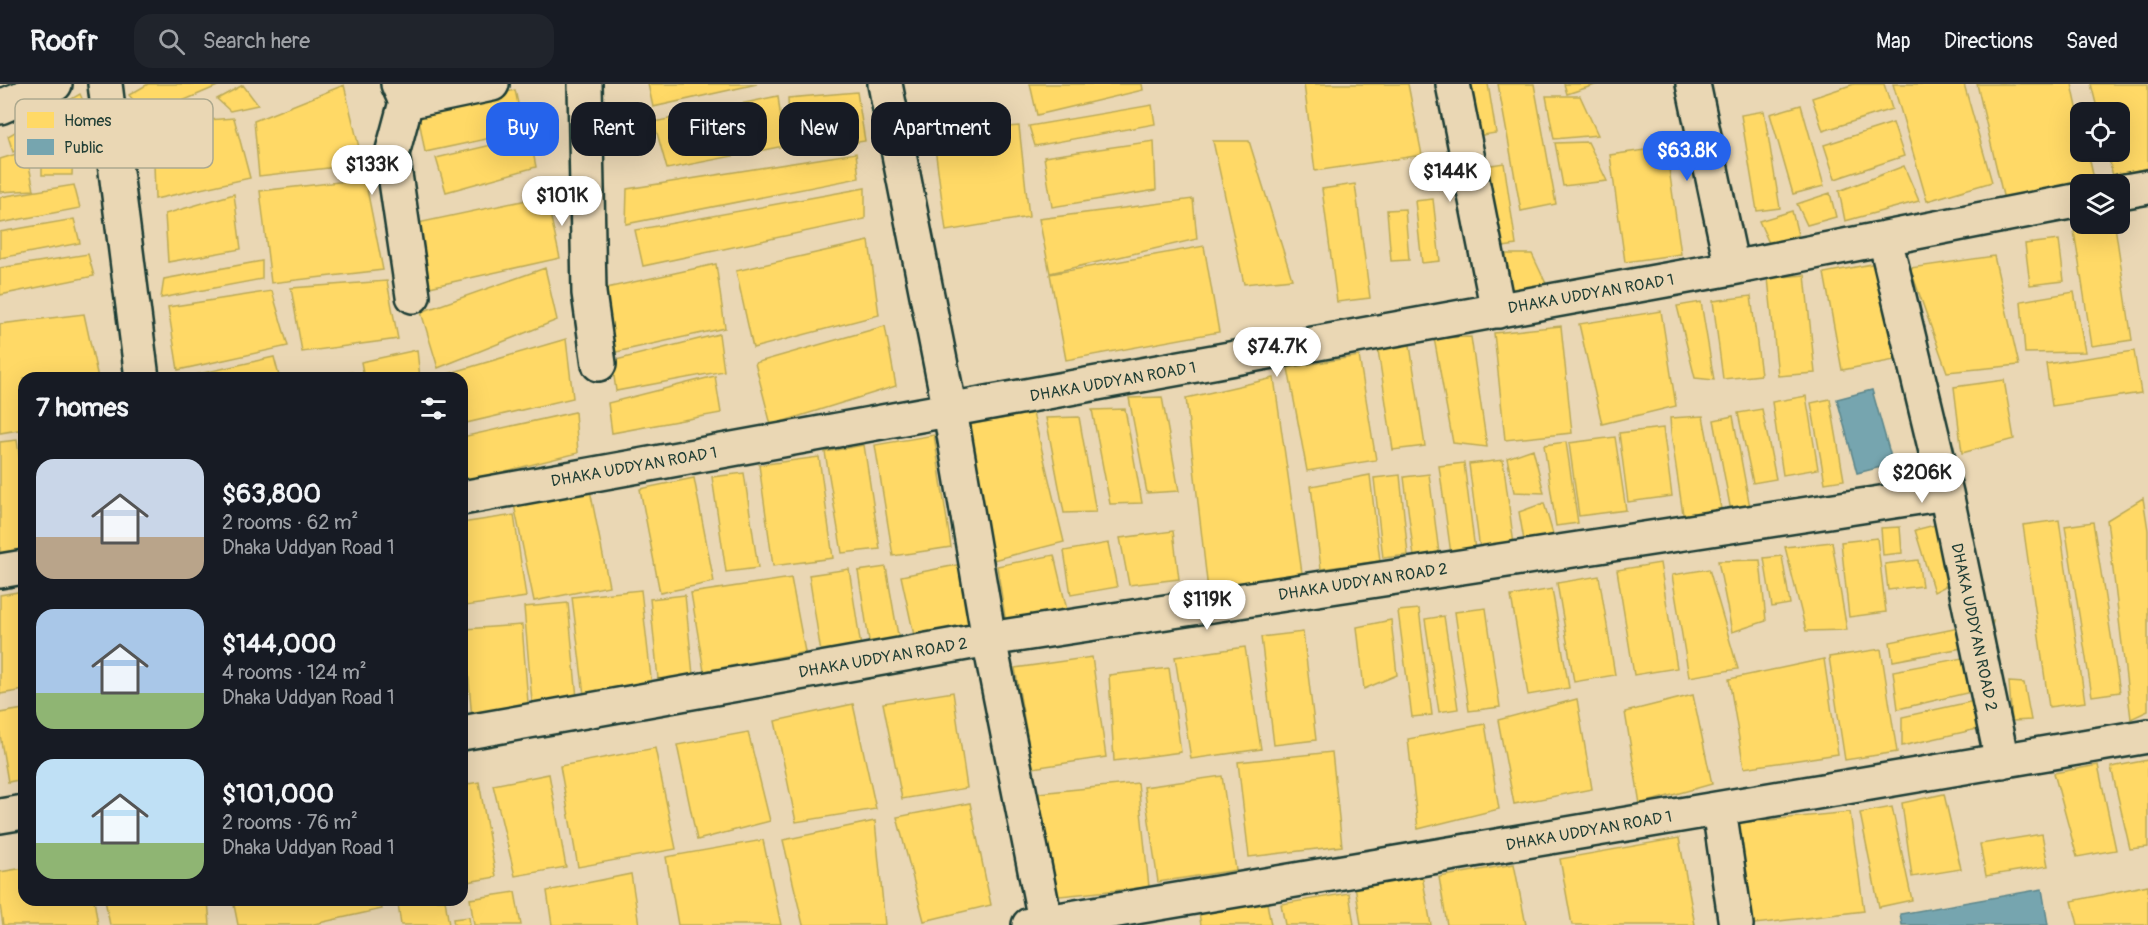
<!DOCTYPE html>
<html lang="en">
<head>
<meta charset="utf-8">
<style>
	:root { --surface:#171b24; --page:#20242c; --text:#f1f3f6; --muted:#9ea1a6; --line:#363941; --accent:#2563eb }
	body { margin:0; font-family:Pangolin,sans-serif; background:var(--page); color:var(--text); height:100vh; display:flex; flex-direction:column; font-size:22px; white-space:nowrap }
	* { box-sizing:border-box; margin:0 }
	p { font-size:20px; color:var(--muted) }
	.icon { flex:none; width:33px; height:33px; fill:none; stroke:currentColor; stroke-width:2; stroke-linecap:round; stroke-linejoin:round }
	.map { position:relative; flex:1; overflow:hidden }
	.drawer { position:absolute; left:18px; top:288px; width:450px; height:534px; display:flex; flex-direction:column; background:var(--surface); border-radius:18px; box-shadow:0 6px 24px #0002 }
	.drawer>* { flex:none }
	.guide { position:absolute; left:486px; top:18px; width:570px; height:54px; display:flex; gap:12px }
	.tools { position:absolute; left:2070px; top:18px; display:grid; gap:12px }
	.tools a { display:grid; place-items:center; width:60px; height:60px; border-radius:12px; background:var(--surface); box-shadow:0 6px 24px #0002; font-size:30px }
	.price { position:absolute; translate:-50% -51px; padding:0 14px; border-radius:21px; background:#fff; color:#222; font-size:20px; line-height:39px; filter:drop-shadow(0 2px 3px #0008) }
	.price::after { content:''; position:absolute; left:50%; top:36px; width:18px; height:14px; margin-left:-9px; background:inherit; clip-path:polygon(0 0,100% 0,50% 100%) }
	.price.current { background:var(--accent); color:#fff }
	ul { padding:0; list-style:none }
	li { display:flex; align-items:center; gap:18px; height:150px; padding:0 18px }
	li span { display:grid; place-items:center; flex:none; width:168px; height:120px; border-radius:18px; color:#555 }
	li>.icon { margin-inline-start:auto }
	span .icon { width:72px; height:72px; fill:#fffc; stroke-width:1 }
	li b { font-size:26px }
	h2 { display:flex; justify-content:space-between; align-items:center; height:72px; padding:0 18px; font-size:26px }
	.pill { padding:0 21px; border-radius:18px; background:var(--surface); box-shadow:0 6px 24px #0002; font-size:21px; line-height:54px }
	.pill.current { background:var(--accent); color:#fff }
	header { display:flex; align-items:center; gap:36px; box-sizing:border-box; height:84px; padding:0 30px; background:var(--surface); border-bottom:2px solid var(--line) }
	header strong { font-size:28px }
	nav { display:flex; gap:33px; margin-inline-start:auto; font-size:21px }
	.search { width:420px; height:54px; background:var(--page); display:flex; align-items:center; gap:15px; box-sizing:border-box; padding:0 21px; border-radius:18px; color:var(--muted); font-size:22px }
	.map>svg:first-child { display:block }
</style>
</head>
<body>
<header>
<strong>Roofr</strong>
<div class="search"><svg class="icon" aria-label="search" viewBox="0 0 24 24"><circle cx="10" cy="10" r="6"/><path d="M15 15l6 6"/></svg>Search here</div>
<nav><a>Map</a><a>Directions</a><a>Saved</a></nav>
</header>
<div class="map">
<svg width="2148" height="841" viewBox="0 0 2148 841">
	<rect width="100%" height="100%" fill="#ead7b4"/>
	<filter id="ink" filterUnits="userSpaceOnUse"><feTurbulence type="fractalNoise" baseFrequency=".0167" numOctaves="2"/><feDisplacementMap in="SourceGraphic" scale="12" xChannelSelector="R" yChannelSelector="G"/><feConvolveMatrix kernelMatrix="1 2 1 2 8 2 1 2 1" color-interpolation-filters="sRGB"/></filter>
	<g filter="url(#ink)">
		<path fill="#ffd966" stroke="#bcaa57" stroke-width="1.5" d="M148 0H219L220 1 147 32 129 11Z
			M648 0H757L653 23Z
			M1030 0H1142L1143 6 1037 31Z
			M1304 0H1408L1422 71 1315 87Z
			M1469 0H1488L1496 49 1477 52Z
			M1498 0H1534L1556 120 1521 127Z
			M1564 0H1598L1567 10Z
			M1854 0H1884L1892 25 1823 47 1812 14Z
			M1893 0H1964L1992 98 1927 117Z
			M1977 0H2072L2080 37V68H2088L2094 95 2004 116Z
			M2091 0H2148V84L2113 92 2107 68H2120V28H2098Z
			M243 1 258 21 230 27 217 15Z
			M344 1 363 80 259 92 254 37Z
			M515 6 524 47 425 68 418 30Z
			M857 8 865 57 790 69 788 14Z
			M80 10 93 39 13 68 8 52Z
			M778 12 784 62 667 85 654 38Z
			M1546 12H1580L1598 51 1554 55Z
			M1152 21 1155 40 1035 62 1029 42Z
			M1801 21 1824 102 1793 110 1770 30Z
			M1764 27 1780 124 1757 127 1741 31Z
			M234 34 250 94 155 115 153 40Z
			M1893 39 1904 72 1835 95 1824 61Z
			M1019 42 1029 133 946 147 933 49Z
			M530 52 536 83 446 108 436 74Z
			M42 57 73 61 72 91H42Z
			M1154 57 1156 106 1052 123 1044 73Z
			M1213 57H1249L1292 195 1244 200Z
			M1588 58 1607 97 1563 102 1555 59Z
			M1666 63 1681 170 1625 178 1610 71Z
			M26 67 34 106 0 108V75Z
			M856 69 859 94 626 140 627 105Z
			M1504 79 1516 161 1497 164 1485 82Z
			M1904 82 1919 117 1845 137 1839 107Z
			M365 95 383 186 271 199 260 107Z
			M1355 100 1370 214 1337 218 1322 105Z
			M74 101 80 124 0 139V113Z
			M865 104V135L643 182 635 146Z
			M1830 109 1836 133 1807 141 1797 120Z
			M234 110 241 165 168 178 165 130Z
			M546 112 560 174 425 204 413 140Z
			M1193 115 1197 155 1050 189 1039 135Z
			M1433 115 1440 177 1422 179 1415 117Z
			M1405 125 1409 176 1391 177 1387 126Z
			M1792 127 1798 151 1769 159 1759 137Z
			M74 135 80 159 0 174V148Z
			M2115 142 2132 256 2092 262 2074 147Z
			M2059 156 2064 197 2030 201 2025 160Z
			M869 157 879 231 753 264 736 187Z
			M1204 162 1219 248 1066 276 1050 190Z
			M88 170 94 192 0 211V184Z
			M1498 170H1532L1550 208 1506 213Z
			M1994 172 2019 281 1947 288 1910 184Z
			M262 177V195L161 214 164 195Z
			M1877 179 1895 276 1842 286 1824 189Z
			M716 180 725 244 607 270 597 206Z
			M545 184 557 236 438 284 421 228Z
			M1805 191 1815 289 1778 292 1768 194Z
			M387 197 398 255 302 268 291 204Z
			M272 207 288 262 178 286 168 223Z
			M2074 208 2085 268 2025 269 2021 217Z
			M1751 212 1761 291 1723 295 1713 217Z
			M1701 218 1714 296 1695 294 1677 222Z
			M1661 227 1676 322 1602 340 1579 240Z
			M84 230 98 294H24V345L0 349V240Z
			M885 242 896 302 771 341 755 279Z
			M1561 242 1572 349 1505 356 1494 249Z
			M719 250 724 287 616 307 612 277Z
			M1471 253 1487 363 1453 359 1434 254Z
			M566 255 573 314 462 340V294H440V292Z
			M1410 261 1425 362 1393 366 1378 266Z
			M417 266 420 294H364L361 278Z
			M2134 267 2141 309 2052 322 2046 280Z
			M1359 272 1376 376 1307 387 1288 284Z
			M274 273 279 292 265 294H181Z
			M352 288 353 294H319Z
			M715 292 721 329 612 349 608 319Z
			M1274 294 1302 489 1208 506 1186 314Z
			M2004 296 2014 355 1962 369 1954 303Z
			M1806 312 1818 385 1783 391 1772 318Z
			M1162 313 1179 407 1147 409 1129 314Z
			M1830 315 1844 396 1825 399 1811 319Z
			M1125 325 1142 419 1110 420 1092 326Z
			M1762 325 1776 395 1753 399 1738 329Z
			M575 328 578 369 462 398V353Z
			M1033 329 1064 458 989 477 963 342Z
			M1703 332 1722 430 1684 437 1671 349 1670 334Z
			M1733 332 1752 434 1733 438 1714 336Z
			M1079 333 1096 428 1064 429 1046 334Z
			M1663 344 1672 412 1628 418 1619 349Z
			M934 351 951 463 893 472 875 361Z
			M1615 353 1626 426 1579 432 1569 359Z
			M17 356 24 404V470L0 473V358Z
			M1566 358 1578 439 1556 442 1544 361Z
			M864 361 880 465 842 469 825 368Z
			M1533 365 1544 409 1514 408 1507 374Z
			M819 373 833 474 773 482 759 381Z
			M1503 376 1515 469 1481 474 1469 380Z
			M1464 379 1476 474 1452 477 1439 382Z
			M744 389 758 484 726 488 712 393Z
			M1429 390 1439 469 1414 473 1404 393Z
			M1370 391 1380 477 1321 485 1311 402Z
			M1400 391 1408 471 1383 474 1374 394Z
			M694 394 714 498 660 509 640 405Z
			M589 401 609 502 534 517 513 416Z
			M2143 414 2148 446V627L2131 635 2107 436Z
			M1544 419 1557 464 1525 462 1519 428Z
			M514 431 526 513 466 522 462 496V439Z
			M1955 436 1971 489 1934 508 1915 446Z
			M2059 436 2085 618 2049 623 2023 441Z
			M2093 438 2120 608 2092 612 2065 442Z
			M1900 443 1902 469 1883 471 1881 444Z
			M1173 447 1179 495 1129 501 1120 454Z
			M1877 454 1886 528 1849 533 1841 458Z
			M1832 458 1847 546 1806 547 1785 463Z
			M1108 459 1117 503 1071 511 1064 467Z
			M1054 471 1067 526 1006 539 997 482Z
			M1782 472 1790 520 1772 523 1764 474Z
			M1760 476 1766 537 1732 548 1718 477Z
			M1918 476 1922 502 1888 506 1885 480Z
			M1660 479 1677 584 1634 591 1617 486Z
			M962 480 976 543 915 556 901 492Z
			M886 483 899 557 870 563 858 487Z
			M849 485 861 563 821 569 809 491Z
			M1709 485 1738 585 1689 593 1672 491Z
			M1599 492 1615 591 1574 598 1557 499Z
			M791 494 805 568 704 587 691 509Z
			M1552 505 1569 604 1528 611 1511 512Z
			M641 506 652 603 584 611 572 513Z
			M24 507V606L0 610V511Z
			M685 511 693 591 658 595 650 515Z
			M568 519 577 614 532 618 524 523Z
			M1486 524 1500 623 1469 627 1455 528Z
			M1419 525 1432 631 1412 633 1398 527Z
			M1444 532 1458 625 1439 628 1425 535Z
			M1391 536 1397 591 1364 605 1357 543Z
			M1993 537 1988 559 1893 577 1890 558Z
			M522 541 529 632 472 636 465 545Z
			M1303 548 1316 656 1274 661 1261 553Z
			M1245 563 1261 665 1191 675 1175 573Z
			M1881 565 1897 668 1845 676 1829 573Z
			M1994 568 2001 601 1898 625 1893 587Z
			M1092 573 1106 673 1033 684 1015 584Z
			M1824 575 1838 670 1744 684 1729 595Z
			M1169 584 1181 668 1114 677 1109 591Z
			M2009 598 2024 599 2031 636 2012 637Z
			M953 608 967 704 902 715 883 619Z
			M1693 611 1712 700 1640 720 1625 628Z
			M2001 611 2004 639 1902 662V633Z
			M1577 615 1592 705 1514 720 1498 636Z
			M853 620 876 725 796 738 775 637Z
			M24 625V695L8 698 0 651V629Z
			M1485 640 1499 725 1418 745 1408 655Z
			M748 648 770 737 697 756 677 661Z
			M655 664 676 765 578 783 560 682Z
			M1332 668 1342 762 1249 773 1238 678Z
			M2148 676V763L2130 765 2111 683Z
			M2098 681 2116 766 2077 773 2054 689Z
			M549 690 566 783 515 792 493 701Z
			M1222 692 1236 786 1158 798 1144 703Z
			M479 698 496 793 462 799V701Z
			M1138 699 1149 803 1050 813 1039 709Z
			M1944 710 1961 785 1912 793 1902 719Z
			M970 719 991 821 924 837 897 733Z
			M1892 723 1912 816 1879 823 1860 729Z
			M1850 728 1864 827 1746 841 1729 740Z
			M875 737 885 841H803L783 756Z
			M2042 750 2048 782 1986 792 1980 760Z
			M1679 754 1695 841H1572L1560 775Z
			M763 756 781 841H678L666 773Z
			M1514 780 1526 841H1447L1439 793Z
			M24 784V816H94L98 841H3L0 821V788Z
			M631 790 639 841H552L547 807Z
			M1422 791 1431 841H1361L1355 801Z
			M2148 801V841H2078L2072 817Z
			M515 808 521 841H474L470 815Z
			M1349 809 1354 841H1285L1281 820Z
			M105 816H208L210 841H110Z
			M233 816H379L382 825 310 841H238Z
			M429 816H445L449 841H401L398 820Z
			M1267 819 1271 841H1201L1199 829Z
			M469 833 470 841H454L453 835Z"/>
		<path fill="#76a5af" stroke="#5c868a" stroke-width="1.5" d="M1872 306 1893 380 1857 389 1837 315Z
			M2042 805 2048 841H1902L1900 830Z"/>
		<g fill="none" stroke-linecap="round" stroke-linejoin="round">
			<g stroke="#1f3d34" stroke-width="38">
				<path id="minor" d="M105 0 142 294
					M398 0 406 18 392 70 413 212
					M585 0 589 209 599 280
					M885 0 950 327 989 555 1046 841
					M1453 0 1498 227
					M1693 0 1732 184
					M406 18 492 0
					M0 23 55 0
					M2120 108 2148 103
					M1885 155 1946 409 2002 677
					M462 414 1732 184 2080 116
					M0 487 24 483
					M462 649 989 555 1946 409
					M1719 725 1736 841
					M0 732 24 728
					M1029 841 2148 652"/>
			</g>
			<use href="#minor" stroke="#ead7b4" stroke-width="33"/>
		</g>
	</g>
	<g text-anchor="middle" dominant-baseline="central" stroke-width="6" stroke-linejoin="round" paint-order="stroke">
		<g font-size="16" fill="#1f3d34" stroke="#ead7b4">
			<text transform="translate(1591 210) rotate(-10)">DHAKA UDDYAN ROAD 1</text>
			<text transform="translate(1113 298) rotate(-10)">DHAKA UDDYAN ROAD 1</text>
			<text transform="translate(634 383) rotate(-10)">DHAKA UDDYAN ROAD 1</text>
			<text transform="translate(1363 498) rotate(-9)">DHAKA UDDYAN ROAD 2</text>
			<text transform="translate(1974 543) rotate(78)">DHAKA UDDYAN ROAD 2</text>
			<text transform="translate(883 574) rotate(-10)">DHAKA UDDYAN ROAD 2</text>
			<text transform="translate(1589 747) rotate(-10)">DHAKA UDDYAN ROAD 1</text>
		</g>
	</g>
	<rect x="15" y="15" width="198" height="69" rx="9" fill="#ead7b4" stroke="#ada98e" stroke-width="1.5"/>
	<rect x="27" y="28" width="27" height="16" fill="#ffd966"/>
	<rect x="27" y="55" width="27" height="16" fill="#76a5af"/>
	<g font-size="16" fill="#1f3d34">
		<text x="64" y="42">Homes</text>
		<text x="64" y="69">Public</text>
	</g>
</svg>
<div class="tools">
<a><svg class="icon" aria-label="locate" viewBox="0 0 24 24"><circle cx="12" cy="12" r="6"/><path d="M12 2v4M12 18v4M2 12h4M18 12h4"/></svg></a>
<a><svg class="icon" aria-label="layers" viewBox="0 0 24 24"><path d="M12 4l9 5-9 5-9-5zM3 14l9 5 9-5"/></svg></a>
</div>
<b class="price current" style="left:1687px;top:98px">$63.8K</b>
<b class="price" style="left:372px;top:112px">$133K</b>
<b class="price" style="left:1450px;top:119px">$144K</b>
<b class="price" style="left:562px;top:143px">$101K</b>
<b class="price" style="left:1277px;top:294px">$74.7K</b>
<b class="price" style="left:1922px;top:420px">$206K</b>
<b class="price" style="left:1207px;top:547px">$119K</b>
<div class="guide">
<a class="pill current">Buy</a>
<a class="pill">Rent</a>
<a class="pill">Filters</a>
<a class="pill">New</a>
<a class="pill">Apartment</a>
</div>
<section class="drawer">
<h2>7 homes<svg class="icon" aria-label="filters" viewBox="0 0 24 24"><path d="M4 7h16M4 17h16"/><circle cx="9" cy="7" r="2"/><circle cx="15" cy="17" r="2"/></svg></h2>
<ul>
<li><span style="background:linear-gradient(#c9d6e8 65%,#b9a48a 0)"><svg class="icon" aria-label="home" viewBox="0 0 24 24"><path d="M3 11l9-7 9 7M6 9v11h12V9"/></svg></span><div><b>$63,800</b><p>2 rooms · 62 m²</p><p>Dhaka Uddyan Road 1</p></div></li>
<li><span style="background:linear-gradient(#a9c7e8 70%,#8fb573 0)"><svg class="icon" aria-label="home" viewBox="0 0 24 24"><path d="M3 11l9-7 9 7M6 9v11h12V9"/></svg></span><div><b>$144,000</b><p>4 rooms · 124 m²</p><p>Dhaka Uddyan Road 1</p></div></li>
<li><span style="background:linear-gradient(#bfe0f5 70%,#8fb573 0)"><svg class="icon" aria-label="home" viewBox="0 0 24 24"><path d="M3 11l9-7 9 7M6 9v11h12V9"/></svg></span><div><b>$101,000</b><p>2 rooms · 76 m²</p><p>Dhaka Uddyan Road 1</p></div></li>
</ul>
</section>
</div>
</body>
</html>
